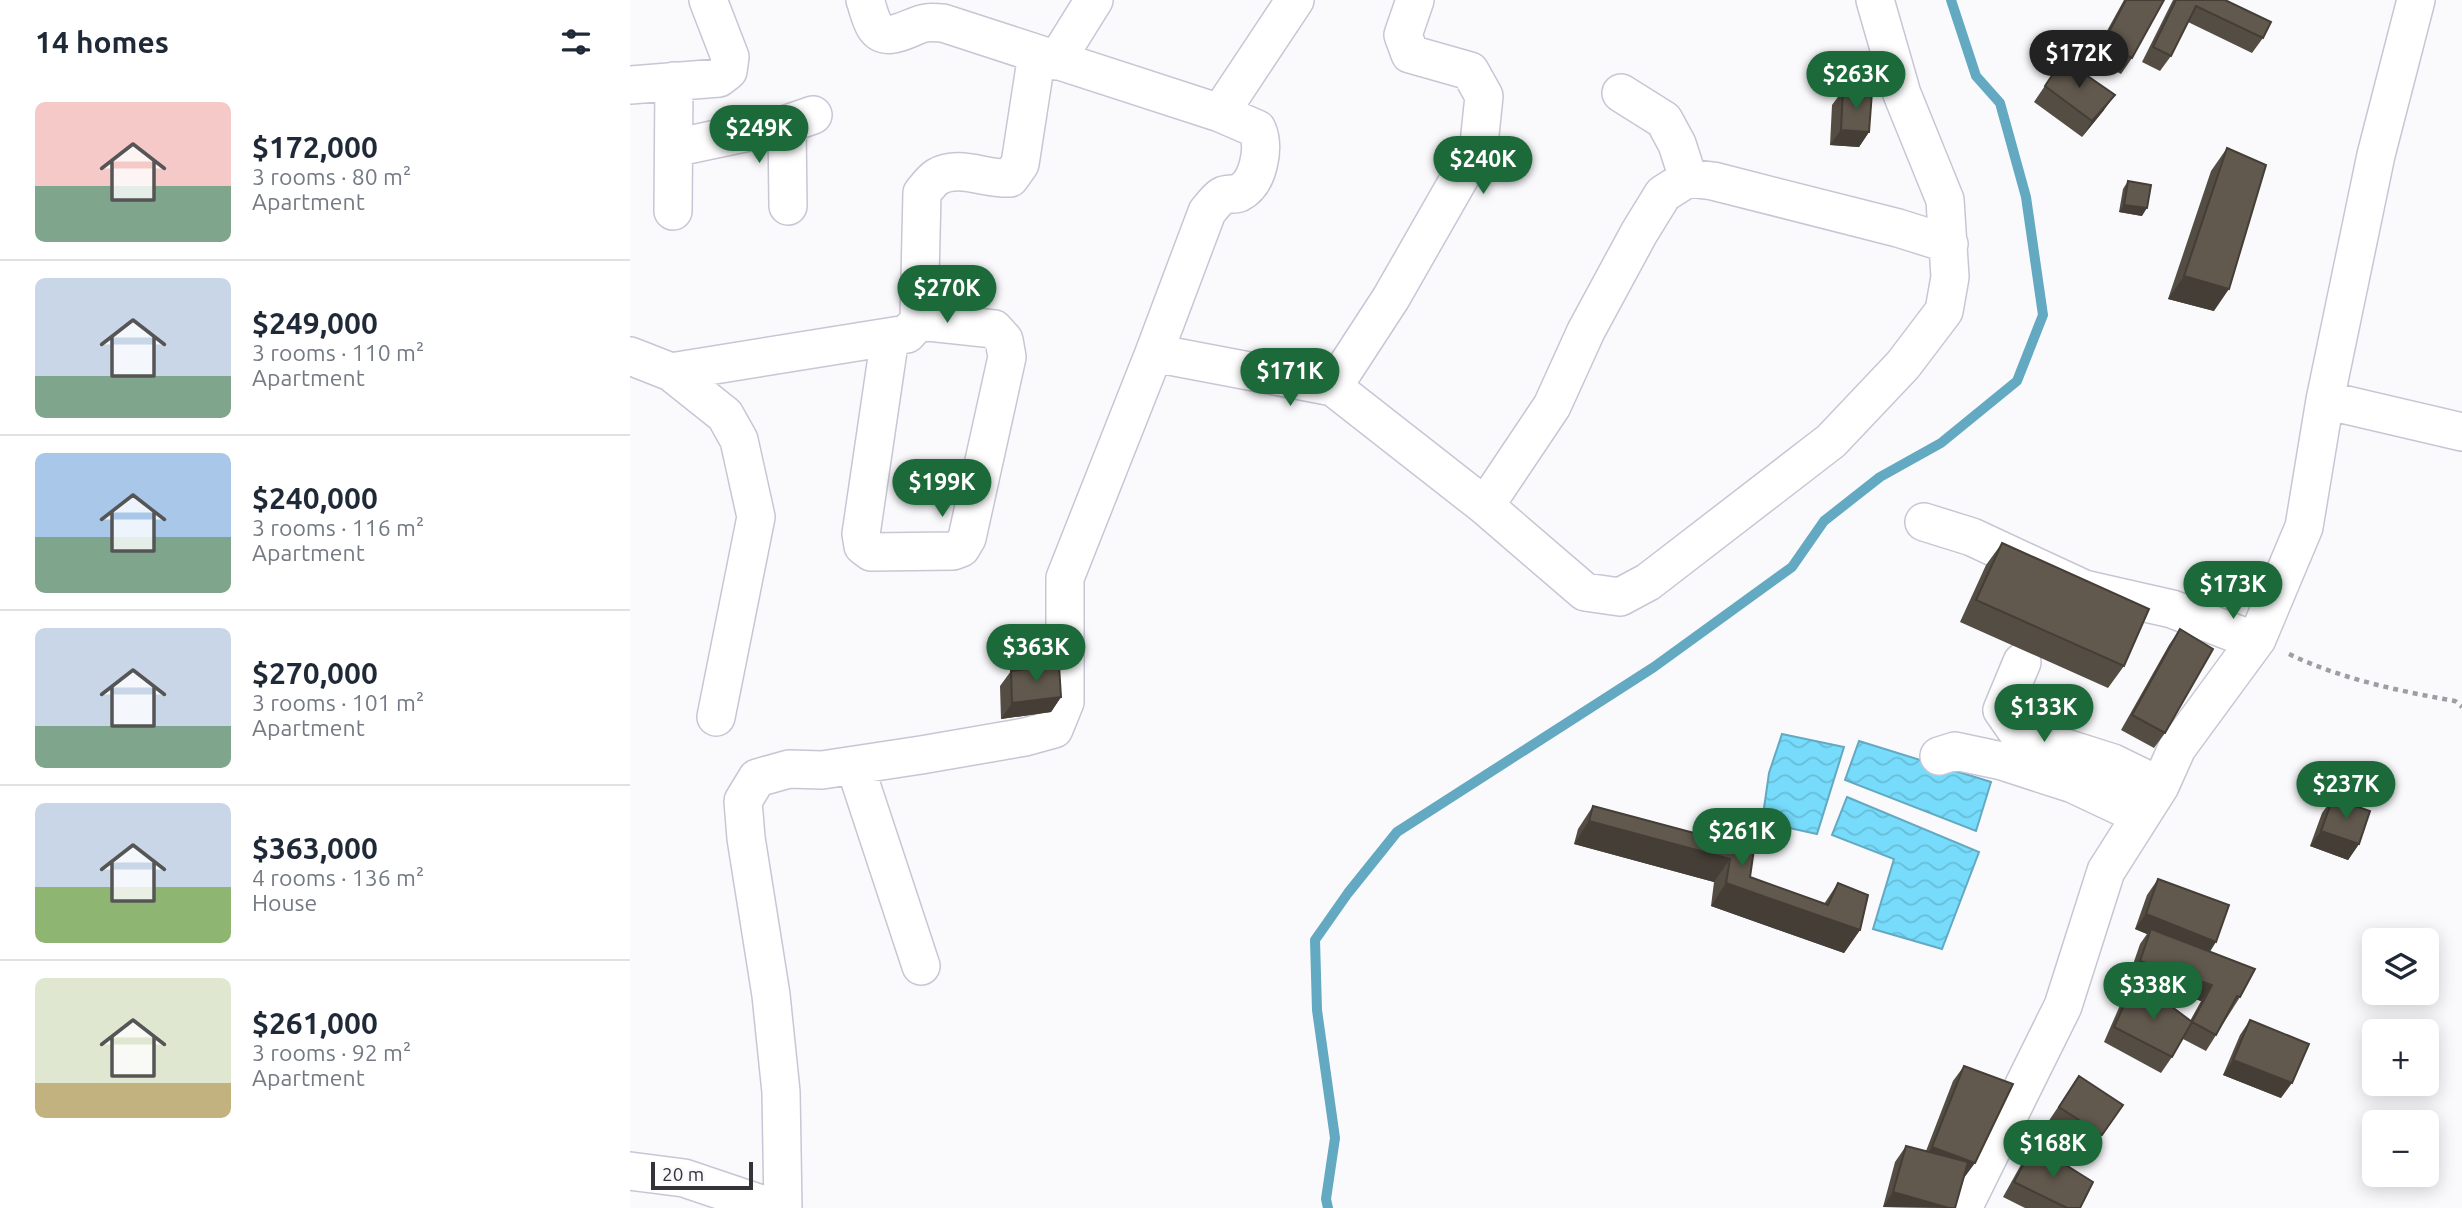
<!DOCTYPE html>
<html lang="en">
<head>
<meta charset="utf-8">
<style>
	:root { --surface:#fff; --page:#f2f2f3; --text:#1f2937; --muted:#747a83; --line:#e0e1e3; --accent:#1c6a3a }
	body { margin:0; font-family:Ubuntu,sans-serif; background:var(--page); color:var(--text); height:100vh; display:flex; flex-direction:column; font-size:26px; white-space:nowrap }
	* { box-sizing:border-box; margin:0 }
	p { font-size:23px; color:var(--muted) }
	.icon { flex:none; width:38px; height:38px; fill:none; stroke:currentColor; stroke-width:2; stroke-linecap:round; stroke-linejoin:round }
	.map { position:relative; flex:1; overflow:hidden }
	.details { display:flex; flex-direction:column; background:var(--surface); width:630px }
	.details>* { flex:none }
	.buttons { position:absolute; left:1732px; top:928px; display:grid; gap:14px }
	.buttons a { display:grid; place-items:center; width:77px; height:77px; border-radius:10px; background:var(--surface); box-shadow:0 4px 18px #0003; font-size:35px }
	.scale { position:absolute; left:21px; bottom:18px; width:102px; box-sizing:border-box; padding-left:7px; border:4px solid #333339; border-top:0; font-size:19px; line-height:24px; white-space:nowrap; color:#333339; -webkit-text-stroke:5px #fafafd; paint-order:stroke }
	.price { position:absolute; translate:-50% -60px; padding:0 16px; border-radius:24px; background:var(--accent); color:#fff; font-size:23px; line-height:46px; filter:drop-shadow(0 2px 4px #0008) }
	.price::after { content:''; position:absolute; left:50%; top:42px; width:21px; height:16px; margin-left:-10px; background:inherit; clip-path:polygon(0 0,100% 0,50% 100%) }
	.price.active { background:#222; color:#fff }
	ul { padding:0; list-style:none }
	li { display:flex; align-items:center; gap:21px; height:175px; padding:0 35px }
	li+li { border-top:2px solid var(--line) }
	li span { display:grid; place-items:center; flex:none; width:196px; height:140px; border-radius:10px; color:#555 }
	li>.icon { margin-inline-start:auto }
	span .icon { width:84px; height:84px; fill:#fffc; stroke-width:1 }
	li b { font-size:30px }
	h2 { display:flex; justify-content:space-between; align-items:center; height:84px; padding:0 35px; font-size:30px }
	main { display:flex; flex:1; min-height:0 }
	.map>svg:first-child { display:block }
</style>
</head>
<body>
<main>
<section class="details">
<h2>14 homes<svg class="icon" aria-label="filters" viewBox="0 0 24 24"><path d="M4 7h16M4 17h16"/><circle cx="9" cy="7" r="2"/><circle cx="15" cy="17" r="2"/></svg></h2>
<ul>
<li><span style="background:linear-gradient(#f6c9c9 60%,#7fa58c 0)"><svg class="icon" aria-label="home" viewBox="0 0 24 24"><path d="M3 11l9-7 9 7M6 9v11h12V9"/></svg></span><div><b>$172,000</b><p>3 rooms · 80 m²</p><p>Apartment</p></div></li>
<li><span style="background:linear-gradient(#c9d6e8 70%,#7fa58c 0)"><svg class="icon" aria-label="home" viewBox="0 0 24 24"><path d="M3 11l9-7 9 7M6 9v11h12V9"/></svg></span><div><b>$249,000</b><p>3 rooms · 110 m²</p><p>Apartment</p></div></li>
<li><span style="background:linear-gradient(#a9c7e8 60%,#7fa58c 0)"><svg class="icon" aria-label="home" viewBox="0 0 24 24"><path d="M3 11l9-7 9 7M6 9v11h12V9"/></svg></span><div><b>$240,000</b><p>3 rooms · 116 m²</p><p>Apartment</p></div></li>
<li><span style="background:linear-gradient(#c9d6e8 70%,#7fa58c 0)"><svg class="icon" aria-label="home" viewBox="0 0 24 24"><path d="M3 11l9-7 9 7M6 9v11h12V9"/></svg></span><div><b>$270,000</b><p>3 rooms · 101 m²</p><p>Apartment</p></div></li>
<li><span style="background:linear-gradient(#c9d6e8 60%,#8fb573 0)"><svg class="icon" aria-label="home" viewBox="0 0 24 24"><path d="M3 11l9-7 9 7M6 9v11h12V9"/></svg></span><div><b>$363,000</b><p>4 rooms · 136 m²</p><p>House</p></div></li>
<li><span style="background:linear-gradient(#dfe7d0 75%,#c2b280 0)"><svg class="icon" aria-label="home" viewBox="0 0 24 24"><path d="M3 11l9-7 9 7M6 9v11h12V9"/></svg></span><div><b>$261,000</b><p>3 rooms · 92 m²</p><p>Apartment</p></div></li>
</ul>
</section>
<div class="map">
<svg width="1832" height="1208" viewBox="0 0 1832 1208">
	<defs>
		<pattern id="water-waves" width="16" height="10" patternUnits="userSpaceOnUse" patternTransform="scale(1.75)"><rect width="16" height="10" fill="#77dcfb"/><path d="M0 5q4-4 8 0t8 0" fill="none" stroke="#67bdd8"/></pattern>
	</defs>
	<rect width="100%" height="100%" fill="#fafafd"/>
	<path fill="url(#water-waves)" stroke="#63a9c1" stroke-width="2" d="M1152 734 1214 747 1187 834 1132 822 1139 773Z
		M1229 741 1361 782 1346 831 1215 780Z
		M1217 797 1349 852 1312 949 1243 929 1264 859 1202 835Z"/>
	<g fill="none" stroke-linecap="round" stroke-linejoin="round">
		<path stroke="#63a9c1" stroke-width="10" d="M698 1208 696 1199 705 1138 687 1010 685 940 718 893 767 832 1024 667 1162 567 1194 521 1250 477 1311 443 1387 381 1413 315 1396 197 1370 103 1346 76 1321 0"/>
		<g stroke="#c8c6d5" stroke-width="40">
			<path id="street" d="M235 0C238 8 240 19 245 27 257 45 281 25 296 23 302 22 308 23 313 23L590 113 627 129C635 147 629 183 609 193 604 195 597 193 592 196 587 199 581 207 577 212L524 353
				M426 61 464 0
				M0 85 89 78 98 71 100 57 78 0
				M991 93 1034 120 1047 144 1058 178
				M590 113 665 0
				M157 124 158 206
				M44 148 157 124 183 115
				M43 211 44 81
				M260 337 231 534 233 546 241 552 323 551 331 548 337 538 377 357 374 340 364 329 289 321
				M0 356 41 372 277 334 289 321 292 193C296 188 302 180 307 177 329 164 357 180 380 178L390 164 407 54
				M41 372 95 415 109 440 126 517 86 717
				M703 387 761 298 849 144 854 96 840 71 780 54 773 35 785 0
				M1695 400 1832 432
				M855 506 922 406 956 331 1009 233 1033 194 1058 178 1083 181 1268 228 1319 244
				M1294 522 1342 537 1454 589 1542 609 1612 636 1627 639
				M1392 662 1372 710 1388 733 1483 763 1530 786
				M1309 756 1325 751 1372 761 1443 784 1511 816
				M225 766 291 966
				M0 1171 54 1178 143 1208
				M153 1208 151 1092 141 995 116 838 113 801 127 778 159 769 192 770 291 755 395 737 424 729 435 702V578L524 353 703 387 855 506 955 592 990 597 1018 582 1201 441 1273 365 1314 311 1320 277 1315 200 1272 94 1245 0
				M1333 1208 1433 1006 1476 871 1530 786 1547 748 1627 639 1674 527 1695 400 1746 155 1786 0"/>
		</g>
		<path stroke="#9e9ea2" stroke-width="4.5" stroke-dasharray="5 5" stroke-linecap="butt" d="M1659 654C1711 679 1769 691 1825 701L1832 707"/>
		<use href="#street" stroke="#fff" stroke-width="37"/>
	</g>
	<path fill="#544d43" d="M1494 0H1534L1502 58 1491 74 1462 58Z
		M1543 0H1595L1633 38 1622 53 1558 22 1541 56 1530 71 1512 62Z
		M1433 59 1474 110 1452 137 1404 102Z
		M1213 90 1239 132 1229 147 1200 145 1202 105Z
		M1597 148 1584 311 1538 299 1581 171Z
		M1498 181 1512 216 1489 212 1493 189Z
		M1372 543 1494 666 1478 688 1330 622 1356 565Z
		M1550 629 1535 733 1524 748 1491 730 1539 645Z
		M381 671 431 697 421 712 371 719 370 686Z
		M1703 798 1729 844 1718 860 1680 846 1692 813Z
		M963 806 1124 849 1120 877 1194 904 1208 883 1230 930 1214 953 1081 906 1084 882 944 844 948 829Z
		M1528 879 1580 951 1610 997 1576 1051 1553 1039 1542 1057 1531 1073 1474 1042 1491 1003 1502 988 1560 1021 1571 1001 1499 976 1510 944 1517 934 1505 929 1517 895Z
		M1620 1020 1651 1098 1593 1075 1610 1035Z
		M1334 1066V1178L1325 1208 1253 1207 1265 1162 1276 1146 1296 1151 1323 1081Z
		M1449 1076 1493 1105 1462 1150 1418 1122Z
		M1404 1145 1450 1208H1395L1373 1197 1393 1161Z"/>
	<path fill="#453e37" d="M1485 95 1474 110 1452 137 1462 121Z
		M1211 130 1239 132 1229 147 1200 145Z
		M1494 205 1517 208 1512 216 1489 212Z
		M1554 276 1599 289 1584 311 1538 299Z
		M431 697 421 712 371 719 382 703Z
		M959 821 1100 859 1084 882 944 844Z
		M1691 831 1729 844 1718 860 1680 846Z
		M1096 883 1230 930 1214 953 1081 906Z
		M1516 914 1586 942 1576 958 1521 929 1517 934 1505 929Z
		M1510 961 1582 985 1571 1001 1499 976Z
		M1603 1060 1662 1083 1651 1098 1593 1075Z
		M1302 1147 1345 1163 1334 1178 1292 1162Z
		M1263 1192 1319 1208 1253 1207Z"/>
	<path fill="#62594e" stroke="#453e37" stroke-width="2" d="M1496 0H1534L1502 58 1473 43Z
		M1546 0H1595L1641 22 1633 38 1566 6 1541 56 1523 47Z
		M1433 59 1485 95 1462 121 1415 86Z
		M1213 90 1242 92 1239 132 1211 130Z
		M1597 148 1636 165 1599 289 1554 276Z
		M1498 181 1521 185 1517 208 1494 205Z
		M1372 543 1519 609 1494 666 1346 600Z
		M1550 629 1583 649 1535 733 1502 715Z
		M429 665 431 697 382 703 381 671Z
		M1703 798 1740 811 1729 844 1691 831Z
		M963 806 1124 849 1120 877 1198 905 1208 883 1238 895 1230 930 1096 883 1100 859 959 821Z
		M1528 879 1599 905 1586 942 1516 914Z
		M1521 929 1625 969 1610 997 1607 996 1586 1035 1562 1022 1582 985 1510 961Z
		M1502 988 1537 1003 1562 1022 1542 1057 1484 1027Z
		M1620 1020 1679 1044 1662 1083 1603 1060Z
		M1334 1066 1383 1084 1345 1163 1302 1147Z
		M1449 1076 1493 1105 1472 1135 1429 1107Z
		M1404 1145 1463 1182 1450 1208H1437L1384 1182Z
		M1276 1146 1338 1162 1325 1208H1319L1263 1192Z"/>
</svg>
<div class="buttons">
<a><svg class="icon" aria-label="layers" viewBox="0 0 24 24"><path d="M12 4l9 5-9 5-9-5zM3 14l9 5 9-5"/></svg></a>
<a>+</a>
<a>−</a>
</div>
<div class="scale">20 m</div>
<b class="price active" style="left:1449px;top:90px">$172K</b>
<b class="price" style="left:1226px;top:111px">$263K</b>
<b class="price" style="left:129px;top:165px">$249K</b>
<b class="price" style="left:853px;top:196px">$240K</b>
<b class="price" style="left:317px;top:325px">$270K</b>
<b class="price" style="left:660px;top:408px">$171K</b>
<b class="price" style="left:312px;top:519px">$199K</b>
<b class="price" style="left:1603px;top:621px">$173K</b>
<b class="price" style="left:406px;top:684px">$363K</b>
<b class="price" style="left:1414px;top:744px">$133K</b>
<b class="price" style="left:1716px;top:821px">$237K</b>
<b class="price" style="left:1112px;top:868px">$261K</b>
<b class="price" style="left:1523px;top:1022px">$338K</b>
<b class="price" style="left:1423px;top:1180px">$168K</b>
</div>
</main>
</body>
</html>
